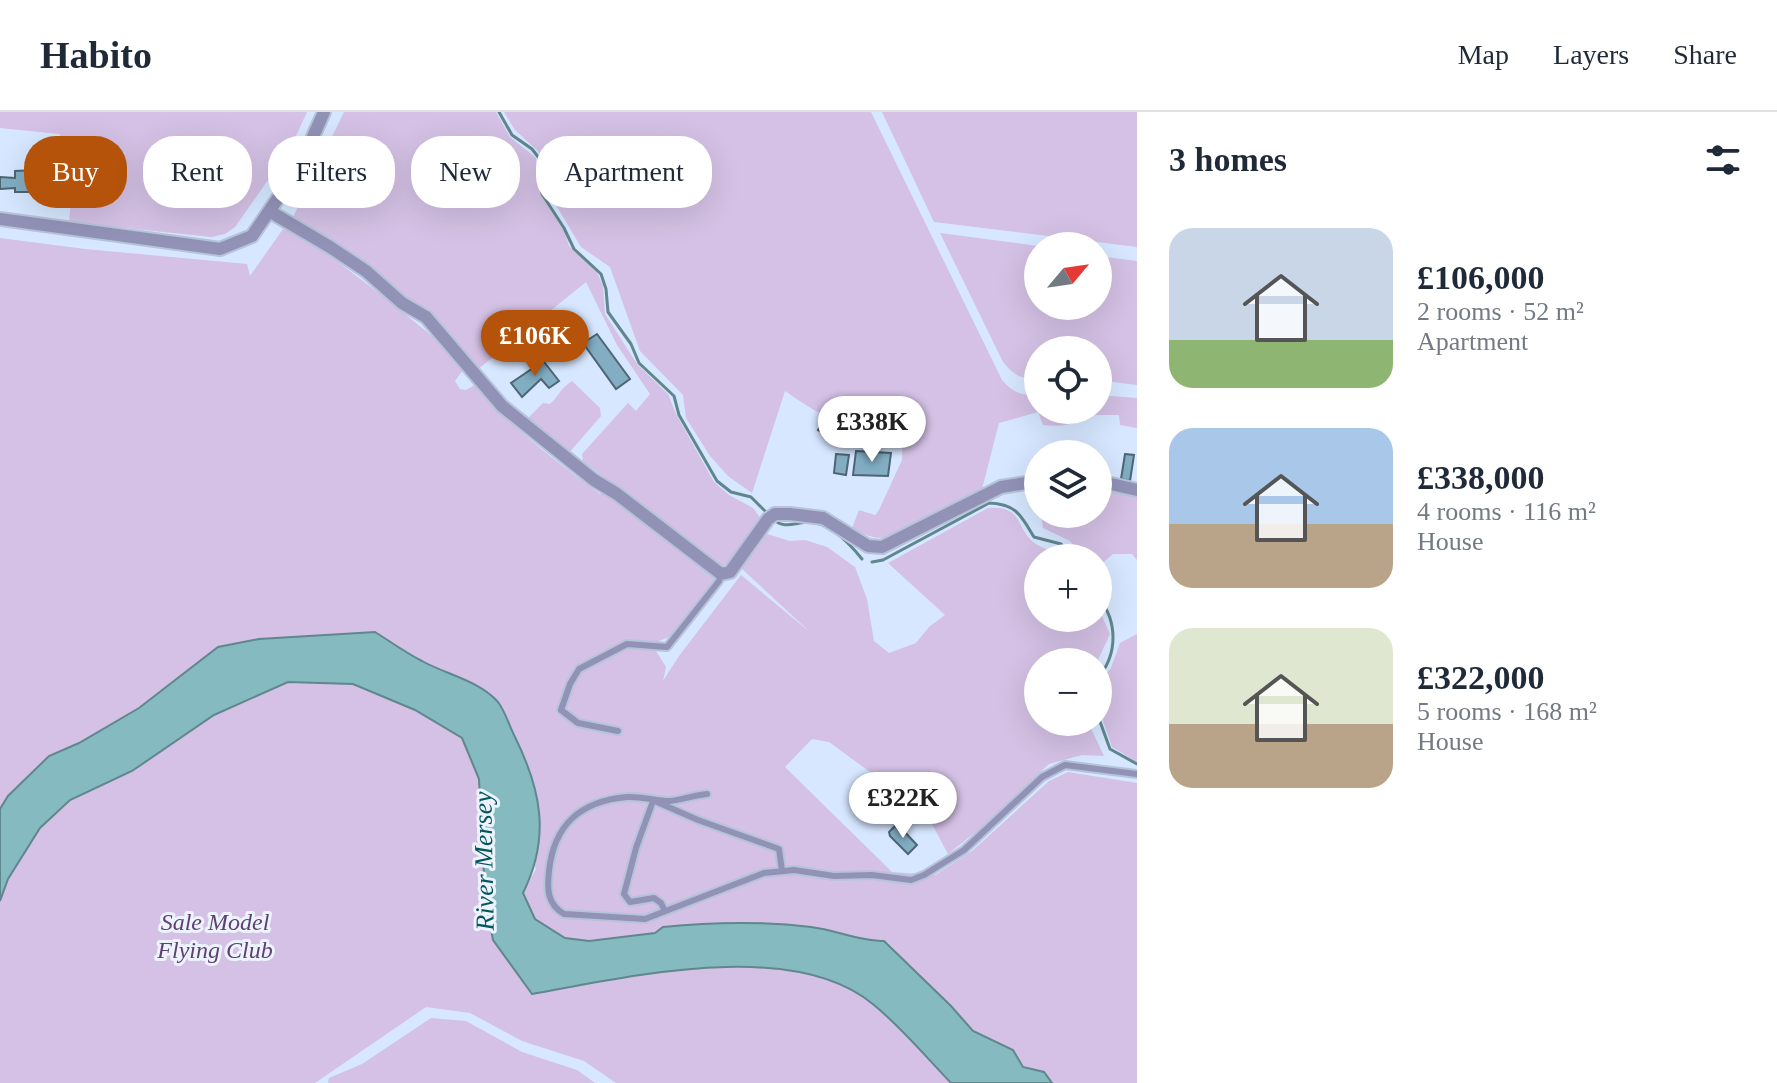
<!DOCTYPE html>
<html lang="en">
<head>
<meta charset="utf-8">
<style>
	:root { --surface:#fff; --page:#f2f2f3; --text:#1f2937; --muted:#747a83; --line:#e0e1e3; --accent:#b45309 }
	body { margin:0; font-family:Georgia,serif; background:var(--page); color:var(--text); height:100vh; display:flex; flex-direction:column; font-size:30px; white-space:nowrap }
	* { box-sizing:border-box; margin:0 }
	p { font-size:26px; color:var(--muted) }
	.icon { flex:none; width:44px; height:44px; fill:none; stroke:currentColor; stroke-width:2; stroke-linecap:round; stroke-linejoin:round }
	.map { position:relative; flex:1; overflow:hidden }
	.details { display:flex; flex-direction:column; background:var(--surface); width:640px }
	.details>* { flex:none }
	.hud { position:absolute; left:24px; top:24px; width:760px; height:72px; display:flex; gap:16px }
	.needle { width:52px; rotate:61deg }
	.fabs { position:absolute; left:1024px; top:120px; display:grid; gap:16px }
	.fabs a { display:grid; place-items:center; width:88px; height:88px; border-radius:50%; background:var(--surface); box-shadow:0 8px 32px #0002; font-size:40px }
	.price { position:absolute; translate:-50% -68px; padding:0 18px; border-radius:28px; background:#fff; color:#222; font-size:26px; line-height:52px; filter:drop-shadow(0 2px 4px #0008) }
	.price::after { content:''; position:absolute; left:50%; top:48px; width:24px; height:18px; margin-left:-12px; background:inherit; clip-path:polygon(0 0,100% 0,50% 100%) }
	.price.selected { background:var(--accent); color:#fff }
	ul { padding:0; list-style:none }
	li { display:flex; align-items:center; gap:24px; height:200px; padding:0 32px }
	li span { display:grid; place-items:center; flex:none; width:224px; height:160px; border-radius:24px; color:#555 }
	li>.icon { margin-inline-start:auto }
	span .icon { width:96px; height:96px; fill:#fffc; stroke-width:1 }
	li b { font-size:34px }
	h2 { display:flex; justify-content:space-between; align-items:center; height:96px; padding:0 32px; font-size:34px }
	.pill { padding:0 28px; border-radius:32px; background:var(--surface); box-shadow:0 8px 32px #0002; font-size:28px; line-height:72px }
	.pill.selected { background:var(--accent); color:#fff }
	header { display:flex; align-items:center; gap:48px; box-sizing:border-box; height:112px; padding:0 40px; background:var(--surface); border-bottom:2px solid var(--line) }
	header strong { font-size:38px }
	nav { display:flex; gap:44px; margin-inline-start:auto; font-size:28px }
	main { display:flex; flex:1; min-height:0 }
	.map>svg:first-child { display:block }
</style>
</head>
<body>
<header>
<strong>Habito</strong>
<nav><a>Map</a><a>Layers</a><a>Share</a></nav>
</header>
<main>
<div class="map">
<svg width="1137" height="971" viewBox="0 0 1137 971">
	<rect width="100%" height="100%" fill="#d6e7ff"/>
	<path fill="#d4c1e5" d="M0 0H307L290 37 235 115 225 122 211 125 69 110 75 40 59 22 0 16Z
		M344 0H496L510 25 536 46 541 83 565 121 569 134 597 160 603 174 605 202 637 252 668 282 676 302 714 370 729 383 753 396 762 408 730 452 717 454 583 349 582 342 628 291 636 299 650 282 617 233 586 170 477 258 453 225 428 202 347 140 293 105Z
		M504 0H871L1002 268C1013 281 1021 283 1038 283V298H1098V283L1137 286V316L1120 313 1119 303H1086C1074 314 1059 315 1043 313L1038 300 999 311 982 377 898 423C880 429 867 425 852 416L859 398 875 403 879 398 902 348 903 312C889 315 874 319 859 316 833 312 807 294 785 279L752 381 728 364 710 344 686 306 683 283 640 239 610 155 581 135 550 83 545 54 538 39 515 18Z
		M882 0H1137V135L934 110Z
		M283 117 309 128 384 185 437 228 463 258 455 269 460 277 466 278 475 273C512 316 554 348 600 382L608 381 716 466 669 525 659 529 656 539 666 555 663 569 679 544 741 463 811 521 741 456 767 422 790 429 805 428 827 435 855 455 867 487 874 529 889 541 916 531 929 515 945 503 888 451 988 396C1025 393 1015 419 1036 432 1045 438 1055 439 1064 446H1038V506H1098V495L1110 522 1097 550H1038V610H1088L1104 644 1082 643 1049 652 982 715 948 742 926 701 829 630 812 627 785 655 892 760 935 763 972 739 1049 669 1068 660 1137 671V971H1052L1044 960 1023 955 994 928 973 920 951 894 884 829C859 829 836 818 811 815 762 809 713 811 663 815L655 821 589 829 565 826 535 807 523 781 536 757 478 575 421 549 375 520 218 535 139 596 79 631 49 644 8 684 0 697V126L85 137 247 152 250 164Z
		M940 121 1038 134V194H1098V144L1137 149V273L1098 268V238H1038V265C1020 268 1014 263 1003 250Z
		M572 269 600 296 601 304 568 342 535 315 529 305 543 291 550 292C559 284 559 278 572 269Z
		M1098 373 1137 383V448L1132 442H1113L1098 455V446H1083L1070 429 1043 416 1041 402H1098Z
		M1137 522V650L1112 635 1098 594V571L1111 556 1120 531Z
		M288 570 353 572 415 598 462 626 479 667 483 723 532 882C627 866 794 825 874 893 902 916 926 945 951 971H616L584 949 522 929 470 901 426 895 315 971H0V789L8 767 40 716 70 688 132 659 214 603Z
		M431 906 466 909 522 940 577 958 595 971H328L329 966 362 952Z"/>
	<path fill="#85bac1" stroke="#60878e" stroke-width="2" d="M375 520C391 530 406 541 422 549 445 562 480 569 498 590 505 599 509 613 514 623 541 677 551 725 523 781L535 807 565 826 589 829 655 821 663 815C712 810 762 809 811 815 836 818 859 829 884 829L951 894 973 919 1013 938 1023 955 1044 960 1052 971H951C926 945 902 916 874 893 794 825 627 865 532 882L493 828 485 783 479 667 462 626 415 598 353 572 288 570 214 603 132 659 70 688 40 716 8 767 0 789V697L8 684 49 644 79 631 139 596 218 535 259 527Z"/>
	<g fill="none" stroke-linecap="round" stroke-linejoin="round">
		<path stroke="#60878e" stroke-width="3" d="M499 0 512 23 532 37 539 46 542 82 564 116 574 137 601 162 606 177 608 200 631 232 639 251 674 284 679 303 717 369 731 380 751 385 768 402
			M773 407C784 418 796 410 810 410 831 411 850 432 862 447
			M872 450 883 448 989 391C1017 392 1021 404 1034 425L1061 432 1073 446
			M1098 485C1118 509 1118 542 1098 566
			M1098 604 1110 637 1137 652"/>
	</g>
	<path fill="#82adc3" stroke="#4d6674" stroke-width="2" d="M36 58 37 80H15V76L0 77V65L15 66V59Z
		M597 222 630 267 616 277 583 231Z
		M541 246 559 269 549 276 541 267 522 285 511 271 533 256 531 253Z
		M825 304 840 312 833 326 818 318Z
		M856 339 891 341 888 364 853 363Z
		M836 342 849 343 846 363 834 361Z
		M1125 342 1134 343 1130 369 1121 367Z
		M895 714 899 718 901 716 917 733 908 742 890 724 889 720Z"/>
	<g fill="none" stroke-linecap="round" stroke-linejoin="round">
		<g stroke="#b5c4da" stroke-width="10">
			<path id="lane" d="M618 619 578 611 561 598 570 572 579 557 627 532 667 535 719 469 721 462
				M707 682C694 683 682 688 670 689 656 689 641 684 627 685 581 689 554 712 549 759 547 777 547 792 564 802L645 807 764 761 794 758 834 764 872 763 911 768 924 763 964 738 1042 665 1065 653 1137 662
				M653 689 636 736 624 782 630 790 654 786 661 791 665 799
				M657 690 698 708 779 737 782 759"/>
		</g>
		<g stroke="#b5c4da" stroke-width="16">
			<path id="street" d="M269 99 330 135 366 159 402 191 426 205 502 294 594 368 617 382 721 462 730 460 768 407 775 402H790L823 406 868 434 882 435 1001 375 1038 369
				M0 107 220 137 252 124 300 54 324 0
				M1098 369 1137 378"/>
		</g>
		<use href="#lane" stroke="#9192b6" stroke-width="6"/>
		<use href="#street" stroke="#9192b6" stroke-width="12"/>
	</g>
	<g text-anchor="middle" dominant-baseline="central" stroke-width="6" stroke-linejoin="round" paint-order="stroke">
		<g font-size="24" font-style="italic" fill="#5e4173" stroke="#edf3fd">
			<text x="215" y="810">Sale Model<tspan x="215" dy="28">Flying Club</tspan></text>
		</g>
		<g font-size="26" font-style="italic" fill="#04565d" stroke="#edf3fd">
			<text transform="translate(484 749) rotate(-91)">River Mersey</text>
		</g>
	</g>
</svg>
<div class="fabs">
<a><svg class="needle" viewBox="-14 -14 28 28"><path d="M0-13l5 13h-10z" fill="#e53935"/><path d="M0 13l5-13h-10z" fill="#747a83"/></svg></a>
<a><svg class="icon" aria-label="locate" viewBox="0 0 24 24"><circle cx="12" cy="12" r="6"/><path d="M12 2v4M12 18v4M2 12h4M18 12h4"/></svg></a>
<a><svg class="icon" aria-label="layers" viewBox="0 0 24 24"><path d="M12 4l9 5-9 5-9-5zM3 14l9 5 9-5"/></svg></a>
<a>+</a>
<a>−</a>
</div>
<b class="price selected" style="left:535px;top:266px">£106K</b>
<b class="price" style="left:872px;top:352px">£338K</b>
<b class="price" style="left:903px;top:728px">£322K</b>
<div class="hud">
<a class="pill selected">Buy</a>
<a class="pill">Rent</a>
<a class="pill">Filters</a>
<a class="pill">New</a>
<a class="pill">Apartment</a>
</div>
</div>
<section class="details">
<h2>3 homes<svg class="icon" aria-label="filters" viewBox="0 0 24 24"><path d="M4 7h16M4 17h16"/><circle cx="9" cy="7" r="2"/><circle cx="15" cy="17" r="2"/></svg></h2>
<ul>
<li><span style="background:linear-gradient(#c9d6e8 70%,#8fb573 0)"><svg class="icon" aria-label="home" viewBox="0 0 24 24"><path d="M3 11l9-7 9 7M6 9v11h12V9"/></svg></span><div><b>£106,000</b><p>2 rooms · 52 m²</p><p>Apartment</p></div></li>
<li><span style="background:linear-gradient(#a9c7e8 60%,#b9a48a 0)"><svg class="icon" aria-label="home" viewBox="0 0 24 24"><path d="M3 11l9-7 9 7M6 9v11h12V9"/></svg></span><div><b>£338,000</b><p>4 rooms · 116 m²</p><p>House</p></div></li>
<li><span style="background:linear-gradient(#dfe7d0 60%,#b9a48a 0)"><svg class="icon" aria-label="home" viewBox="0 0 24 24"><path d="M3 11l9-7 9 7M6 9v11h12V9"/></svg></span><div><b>£322,000</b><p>5 rooms · 168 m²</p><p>House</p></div></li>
</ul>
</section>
</main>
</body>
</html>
